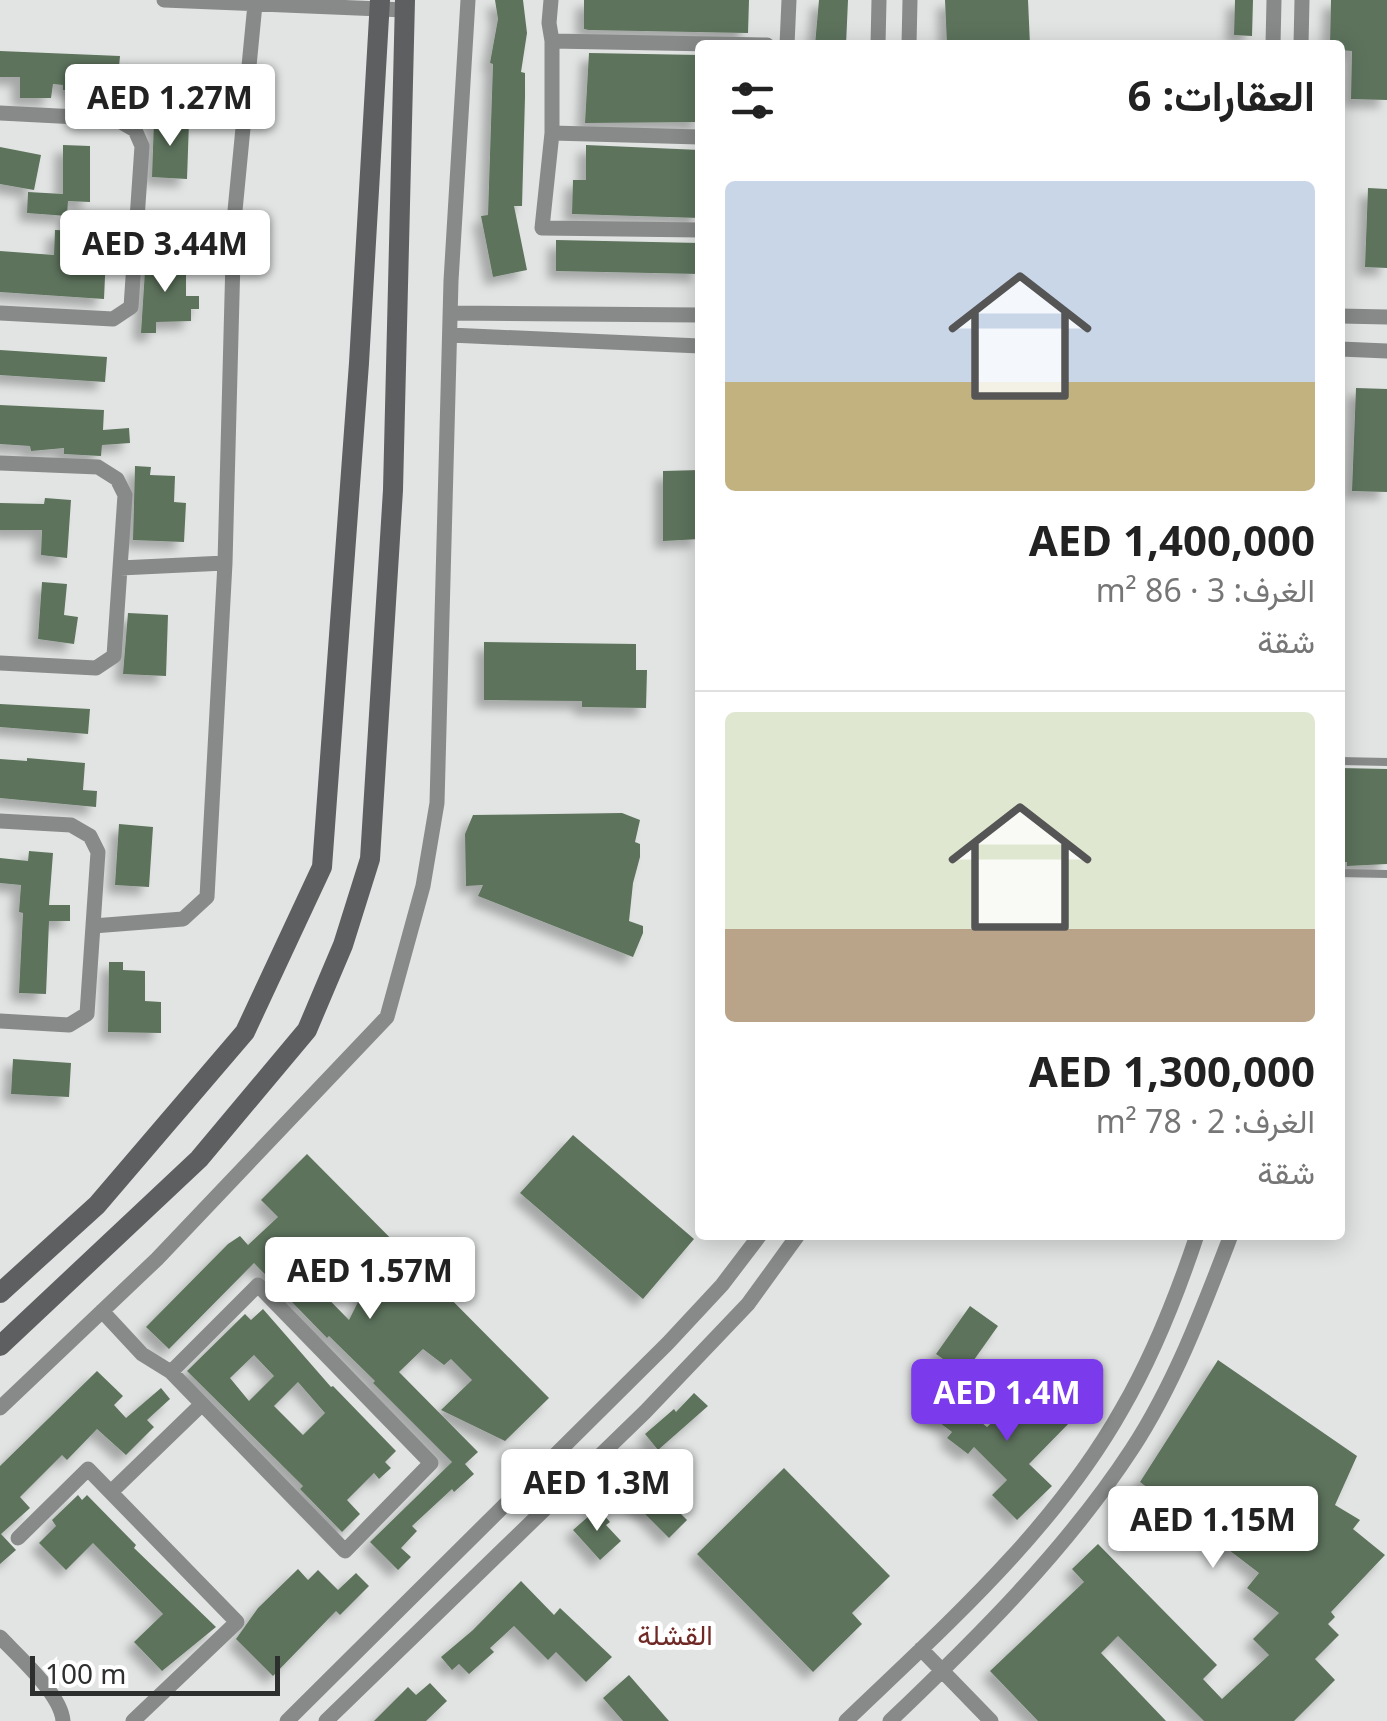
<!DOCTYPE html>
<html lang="ar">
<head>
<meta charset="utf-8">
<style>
	:root { --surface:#fff; --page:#f6f6f6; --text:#222; --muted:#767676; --line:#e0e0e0; --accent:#7c3aed }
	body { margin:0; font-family:"Noto Sans",Vazirmatn,sans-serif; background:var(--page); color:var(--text); direction:rtl; height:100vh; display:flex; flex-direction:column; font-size:38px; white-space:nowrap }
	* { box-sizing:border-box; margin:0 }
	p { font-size:32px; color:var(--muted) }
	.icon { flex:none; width:55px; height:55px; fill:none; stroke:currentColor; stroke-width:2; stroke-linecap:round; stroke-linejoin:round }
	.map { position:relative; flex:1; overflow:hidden; direction:ltr }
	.details { position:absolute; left:695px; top:40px; width:650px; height:1200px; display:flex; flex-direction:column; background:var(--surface); border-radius:10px; box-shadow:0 5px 25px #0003; direction:rtl }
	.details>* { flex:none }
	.scale { position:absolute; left:30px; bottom:25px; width:250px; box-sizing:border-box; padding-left:10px; border:5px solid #2d2f2e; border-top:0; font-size:28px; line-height:35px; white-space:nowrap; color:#2d2f2e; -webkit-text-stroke:8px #fff; paint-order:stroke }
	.price { position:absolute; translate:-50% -85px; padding:0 22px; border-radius:10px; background:#fff; color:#222; font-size:32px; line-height:65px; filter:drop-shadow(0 2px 5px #0008) }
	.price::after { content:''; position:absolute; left:50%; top:60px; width:30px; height:22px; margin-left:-15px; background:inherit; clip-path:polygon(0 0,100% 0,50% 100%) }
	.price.on { background:var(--accent); color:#fff }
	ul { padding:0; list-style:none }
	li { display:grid; align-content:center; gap:20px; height:530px; padding:0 30px }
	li+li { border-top:2px solid var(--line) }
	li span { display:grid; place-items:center; height:310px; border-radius:10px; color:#555 }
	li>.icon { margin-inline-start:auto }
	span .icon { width:180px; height:180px; fill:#fffc; stroke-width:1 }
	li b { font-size:42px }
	h2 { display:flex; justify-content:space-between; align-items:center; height:120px; padding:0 30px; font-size:42px }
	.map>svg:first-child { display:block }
</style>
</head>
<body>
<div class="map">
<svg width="1387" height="1721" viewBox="0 0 1387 1721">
	<defs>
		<filter id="shadow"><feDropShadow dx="-8" dy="8" stdDeviation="5" flood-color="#0004"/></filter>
	</defs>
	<rect width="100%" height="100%" fill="#e1e4e3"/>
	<path fill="#5d735c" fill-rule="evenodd" filter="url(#shadow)" d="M495 0H523L527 33 521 72 525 73V97L522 206H514L527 270 493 277 481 216 488 215 493 64 490 63 498 19Z
		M584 0H749L748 33 589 30 584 29Z
		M819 0H848L846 45H815Z
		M945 0H1028L1030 45H947Z
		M1235 0H1253L1252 36 1234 35Z
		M1331 0H1387V100L1351 99 1352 51 1340 50V45H1330Z
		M0 51 120 56 119 67 150 78 145 92 118 82 117 93 63 90V85L53 84 51 98H20V77H0Z
		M589 53 700 55V122L585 123Z
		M154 120 189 122 187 179 152 177Z
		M63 145 90 146V202L68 201 67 216 27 213 28 192 63 194Z
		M586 145 700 150V218L572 214 573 180H586Z
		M0 147 41 155 34 190 0 184Z
		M1368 188 1387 189V268L1365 267Z
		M55 230 107 232 104 299 0 292V251L54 255Z
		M556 240 700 243V274L556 271Z
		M146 255H162V265L186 264V296H199V309H191V321L156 322V333H141Z
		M0 350 107 357 105 382 0 375Z
		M1356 388 1387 389V492L1352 491Z
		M0 405 104 410 103 430 129 428 130 443 102 445 101 456 64 454V448L31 451 30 446 0 444Z
		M135 466 151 467 150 475 175 476 174 502 186 503 184 542 133 540Z
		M700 470V539L663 541V471Z
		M45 498 71 500 67 558 41 555 42 530H0V503L44 504Z
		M42 582 67 584 64 615 78 617 74 644 38 639Z
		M128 613 168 615 166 676 123 674Z
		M484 642 636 644V670H647L646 708 582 707V701L484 700Z
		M0 704 90 709 88 734 0 727Z
		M27 758 85 763 83 790 97 791 96 807 0 798V759L27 761Z
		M1340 768 1387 769V864L1347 866V862H1340Z
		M622 813 640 820 635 842 640 844V857L633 883 629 921 643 926V933L633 957 478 896 483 885 466 886 465 834 473 815Z
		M119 824 153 827 149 887 115 885Z
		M29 851 53 853 49 905H70V921H49L46 994 19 993 23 913 19 912 21 885 0 883V858L28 861Z
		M109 962H123V970L145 971V1001L161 1002V1033L108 1032Z
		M13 1059 71 1063 69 1097 11 1094Z
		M573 1135 694 1239 643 1299 520 1193Z
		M307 1154 549 1398 505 1441 441 1410 472 1380 451 1359 444 1365 423 1349 399 1372 478 1452 465 1464 474 1474 454 1492 452 1489 412 1526 417 1531 401 1548 411 1557 398 1570 370 1542 452 1462 373 1383 375 1381 329 1336 327 1338 254 1263 169 1349 146 1327 228 1244 240 1236 248 1245 278 1217 261 1200ZM312 1246 326 1260 332 1255 365 1288 349 1320 294 1264Z
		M970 1306 998 1326 964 1374 936 1354Z
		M263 1309 331 1387 333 1386 396 1451 385 1462 391 1468 379 1479 374 1473 347 1500 360 1514 342 1532 300 1489 303 1486 187 1371 245 1314 251 1320ZM254 1355 274 1376 249 1401 230 1378ZM298 1382 325 1413 303 1435 274 1406Z
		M1218 1360 1357 1456 1335 1505 1360 1520 1353 1529 1385 1555 1331 1612 1335 1617 1328 1624 1339 1635 1315 1659 1335 1680 1294 1721H1204L1118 1636 1101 1653 1166 1721H1038L990 1671 1084 1582 1072 1569 1098 1544 1217 1665 1203 1679 1222 1699 1269 1655 1253 1639 1279 1613 1247 1588 1259 1573 1140 1482Z
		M97 1371 123 1396 114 1405 126 1418 161 1388 170 1399 147 1420 154 1427 126 1455 97 1429 67 1460 62 1455 20 1497 30 1508 1 1534 16 1550 0 1564V1466Z
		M940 1388 987 1427 1013 1403 1031 1423 1049 1404 1059 1388 1077 1398 1067 1416 1072 1420 1029 1464 1052 1486 1017 1520 992 1495 1007 1480 974 1447 968 1454 947 1438 952 1432 924 1411Z
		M694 1393 708 1406 658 1450 645 1434 674 1409 676 1412Z
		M627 1460 687 1520 669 1538 609 1478Z
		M784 1468 890 1576 852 1613 862 1624 813 1672 697 1554Z
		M78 1495 82 1500 87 1495 136 1545 134 1548 216 1627 162 1671 134 1642 163 1614 93 1543 66 1570 39 1543 56 1526 52 1520Z
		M598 1508 610 1522 606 1525 621 1541 600 1560 573 1530Z
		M298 1569 308 1580 318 1570 338 1590 356 1573 369 1586 340 1615 336 1611 273 1676 236 1639 258 1608Z
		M521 1581 554 1615 560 1608 612 1657 586 1682 556 1652 548 1660 514 1626 490 1648 494 1652 469 1674 459 1664 452 1670 441 1657 473 1630Z
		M629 1675 669 1721H623L603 1698Z
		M430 1683 447 1701 426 1721H374L408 1687 416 1695Z"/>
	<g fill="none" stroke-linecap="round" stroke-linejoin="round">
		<path stroke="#888a8a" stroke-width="8" d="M1340 761 1387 762
			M1340 873 1387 874"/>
		<path stroke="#888a8a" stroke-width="15" d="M164 0 405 10
			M551 0 549 23 552 41 767 45
			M552 41V133L542 228 700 230
			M787 45 789 0
			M878 45 879 0
			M909 45 910 0
			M1273 45 1274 0
			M1301 45 1302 0
			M0 113 116 119 135 130 142 146 131 307 113 319 0 313
			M552 133 700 137
			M137 220 234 221
			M451 313 700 315
			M1340 316 1387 317
			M450 335 700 346
			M1340 349 1387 351
			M0 463 98 467 117 479 125 495 114 656 96 668 0 663
			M120 568 225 563
			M0 821 71 825 90 836 98 852 87 1014 69 1025 0 1021
			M93 926 183 919 207 897 225 563 234 221 255 4
			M258 1285 431 1463 345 1551 171 1372Z
			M102 1311 142 1354 171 1372
			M0 1408 157 1259 387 1017 423 886 437 803 451 281 468 0
			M111 1492 201 1405
			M18 1538 88 1469 237 1622 133 1721
			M0 1637C18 1656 61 1694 63 1721
			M921 1649 991 1721
			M287 1721 668 1343 722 1285 760 1235
			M326 1721 645 1412 748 1304 798 1235
			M846 1721C945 1626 1054 1530 1122 1409 1154 1354 1177 1295 1197 1235
			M890 1721C977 1638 1066 1550 1132 1449 1175 1383 1203 1308 1231 1235"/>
		<path stroke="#5d5f60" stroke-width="20" d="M0 1293 97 1205 245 1032 322 867 359 363 380 0
			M0 1346 199 1159 307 1030 343 945 370 859 393 490 405 0"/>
	</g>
	<g text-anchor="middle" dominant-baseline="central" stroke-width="10" stroke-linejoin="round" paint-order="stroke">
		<g font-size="28" fill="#702a26" stroke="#fff">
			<text x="675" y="1634">القشلة</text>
		</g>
	</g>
</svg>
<div class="scale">100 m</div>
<b class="price" style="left:170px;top:149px">AED 1.27M</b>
<b class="price" style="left:165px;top:295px">AED 3.44M</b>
<b class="price" style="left:370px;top:1322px">AED 1.57M</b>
<b class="price on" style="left:1007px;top:1444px">AED 1.4M</b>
<b class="price" style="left:597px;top:1534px">AED 1.3M</b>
<b class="price" style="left:1213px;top:1571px">AED 1.15M</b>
<section class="details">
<h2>العقارات: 6<svg class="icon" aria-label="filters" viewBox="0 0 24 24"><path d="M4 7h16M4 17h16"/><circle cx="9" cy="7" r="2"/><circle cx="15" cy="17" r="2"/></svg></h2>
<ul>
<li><span style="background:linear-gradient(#c9d6e8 65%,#c2b280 0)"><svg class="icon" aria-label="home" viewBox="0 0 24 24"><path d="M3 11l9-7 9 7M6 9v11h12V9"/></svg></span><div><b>AED 1,400,000</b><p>الغرف: 3 · 86 m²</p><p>شقة</p></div></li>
<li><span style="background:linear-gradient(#dfe7d0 70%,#b9a48a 0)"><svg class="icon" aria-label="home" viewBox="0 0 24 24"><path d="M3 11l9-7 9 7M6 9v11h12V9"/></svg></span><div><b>AED 1,300,000</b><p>الغرف: 2 · 78 m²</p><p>شقة</p></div></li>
</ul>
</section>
</div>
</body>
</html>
